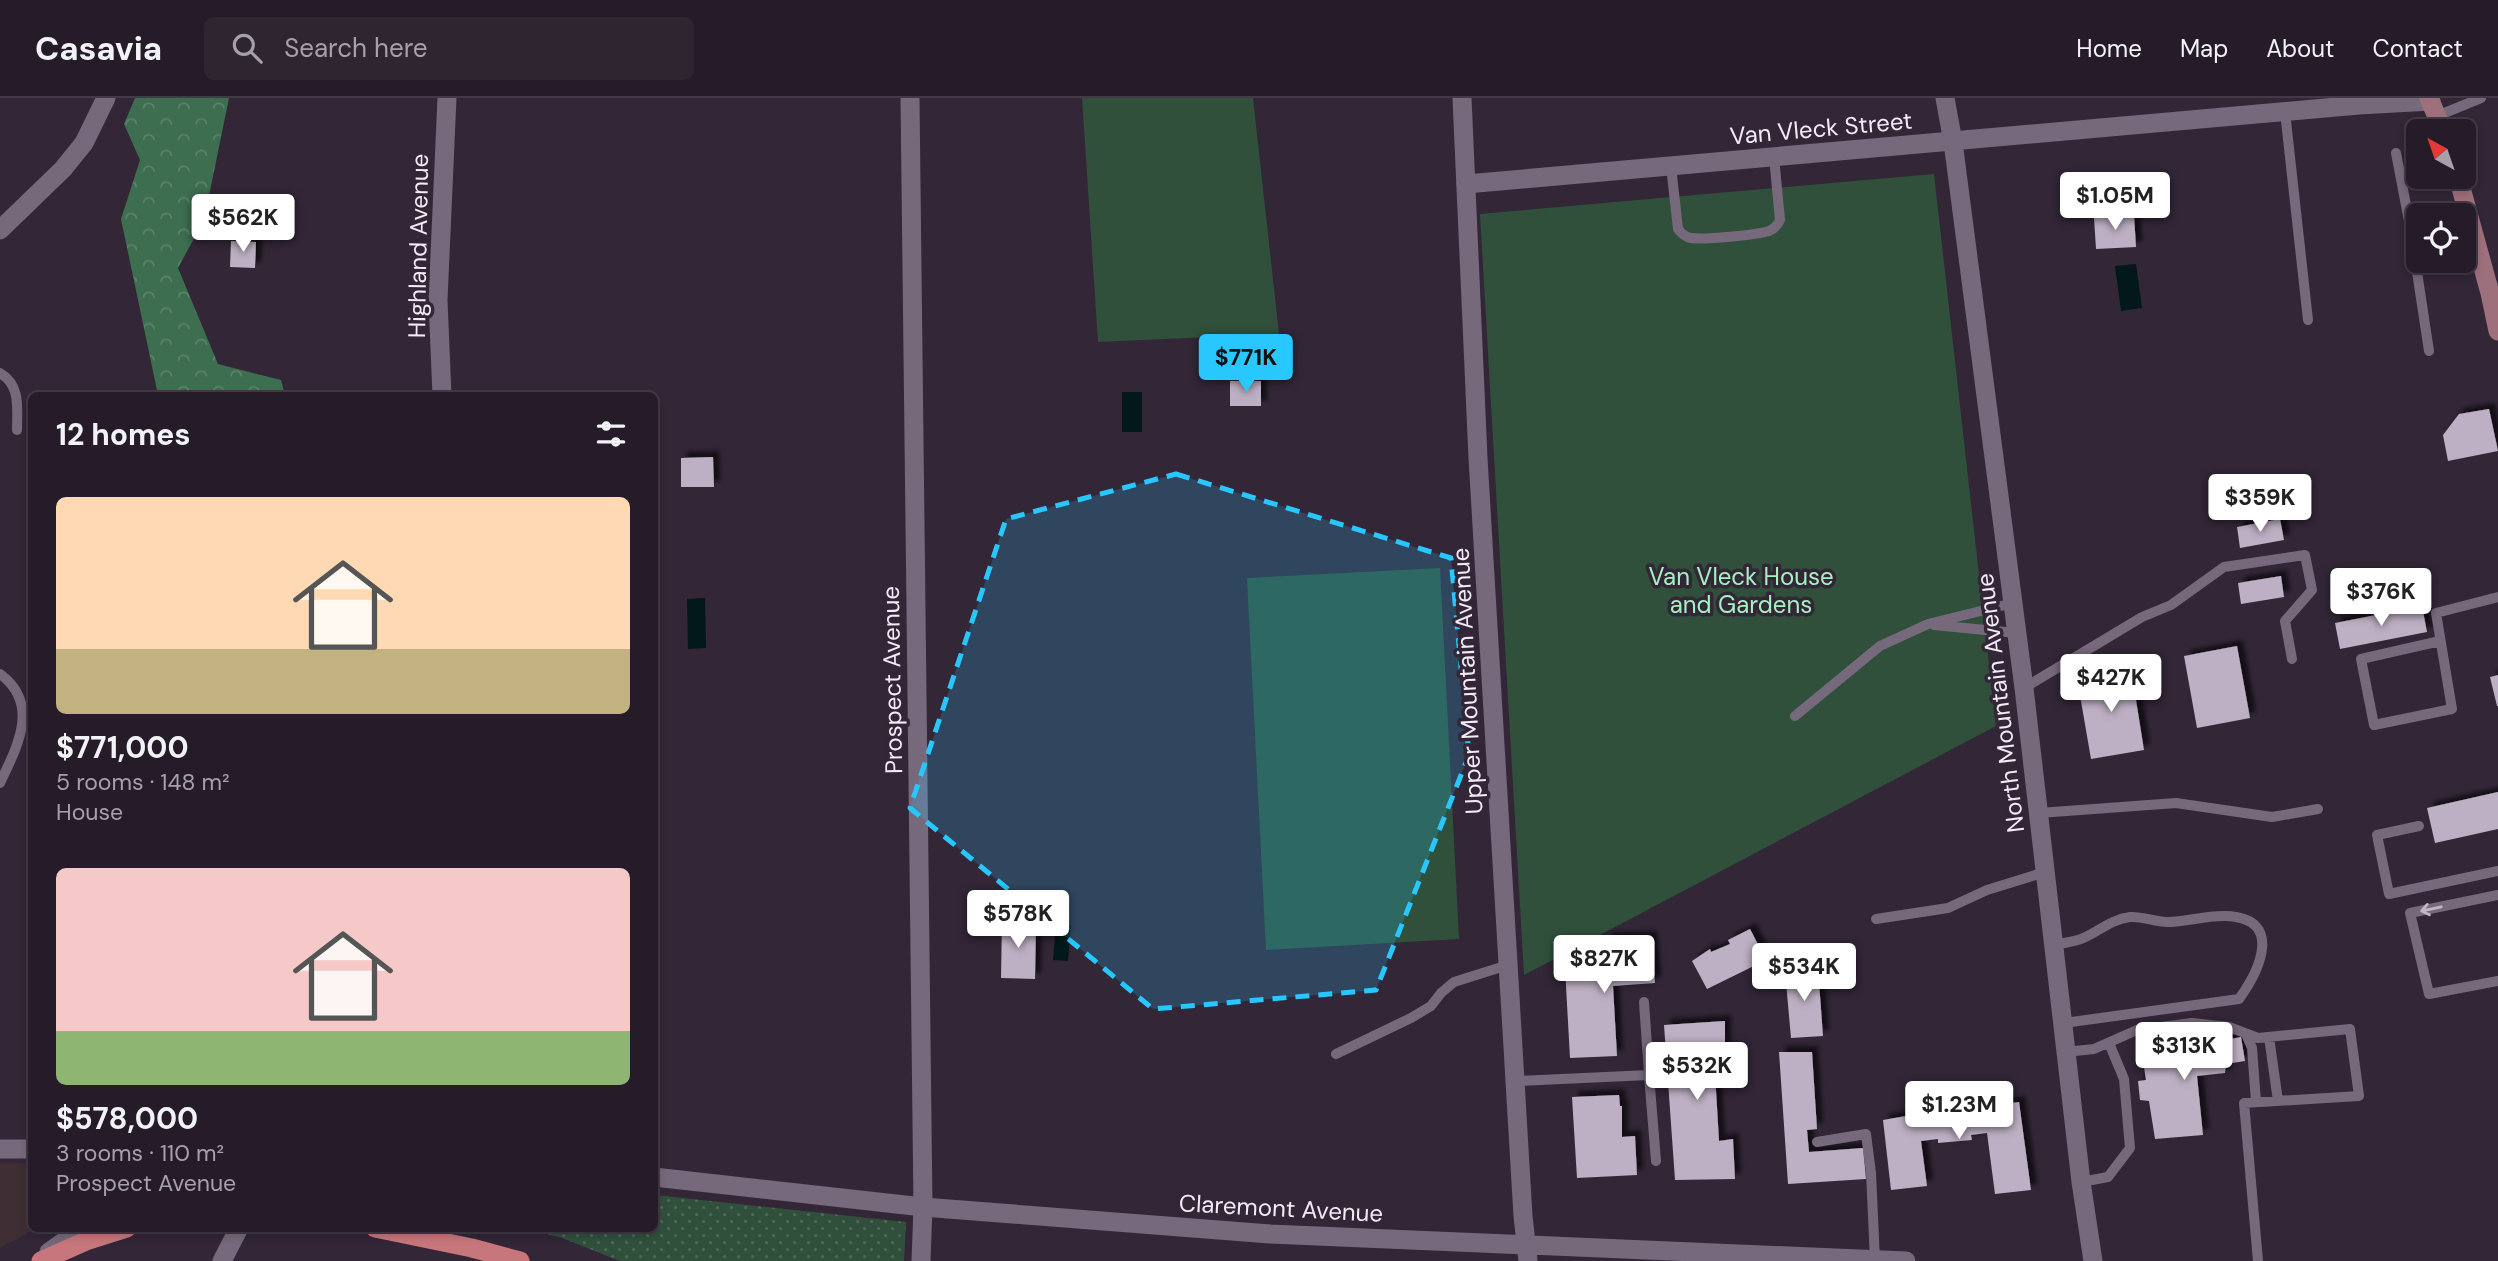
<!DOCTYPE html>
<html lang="en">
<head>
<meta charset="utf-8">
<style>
	:root { --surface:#261c29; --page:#2e2531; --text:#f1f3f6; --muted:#a4a1a8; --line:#423a46; --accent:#28c8ff }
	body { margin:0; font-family:"DM Sans",sans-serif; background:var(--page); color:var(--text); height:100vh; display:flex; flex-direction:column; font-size:26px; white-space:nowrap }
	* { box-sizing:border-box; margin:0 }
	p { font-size:23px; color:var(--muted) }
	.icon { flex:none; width:38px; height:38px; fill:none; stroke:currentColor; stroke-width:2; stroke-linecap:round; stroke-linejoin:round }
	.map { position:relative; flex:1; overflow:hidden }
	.drawer { position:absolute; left:28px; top:294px; width:630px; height:840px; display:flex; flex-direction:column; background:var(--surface); border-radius:10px; box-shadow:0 4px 10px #0003,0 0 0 2px var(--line) }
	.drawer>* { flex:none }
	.needle { width:46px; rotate:320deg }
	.buttons { position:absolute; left:2406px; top:21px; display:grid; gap:14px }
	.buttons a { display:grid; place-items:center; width:70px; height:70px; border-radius:10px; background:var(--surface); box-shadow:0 4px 10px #0003,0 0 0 2px var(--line); font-size:35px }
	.price { position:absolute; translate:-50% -60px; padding:0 16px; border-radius:7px; background:#fff; color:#222; font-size:23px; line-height:46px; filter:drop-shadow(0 2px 4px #0008) }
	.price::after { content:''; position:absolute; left:50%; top:42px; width:21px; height:16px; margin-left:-10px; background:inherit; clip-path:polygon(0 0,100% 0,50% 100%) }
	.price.selected { background:var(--accent); color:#111 }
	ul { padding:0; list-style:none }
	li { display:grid; align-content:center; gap:14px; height:371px; padding:0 28px }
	li span { display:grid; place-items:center; height:217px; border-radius:10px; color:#555 }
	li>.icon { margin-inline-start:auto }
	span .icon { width:126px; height:126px; fill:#fffc; stroke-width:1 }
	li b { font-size:30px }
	h2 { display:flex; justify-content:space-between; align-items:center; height:84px; padding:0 28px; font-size:30px }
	header { display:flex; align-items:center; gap:42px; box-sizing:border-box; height:98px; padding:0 35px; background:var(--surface); border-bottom:2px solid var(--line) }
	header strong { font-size:33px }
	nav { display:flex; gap:38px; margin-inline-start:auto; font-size:24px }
	.search { width:490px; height:63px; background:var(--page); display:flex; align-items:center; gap:18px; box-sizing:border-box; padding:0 24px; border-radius:10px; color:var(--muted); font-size:26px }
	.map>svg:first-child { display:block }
</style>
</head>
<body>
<header>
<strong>Casavia</strong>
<div class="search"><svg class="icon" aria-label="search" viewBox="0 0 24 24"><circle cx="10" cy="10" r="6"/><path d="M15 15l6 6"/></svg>Search here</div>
<nav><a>Home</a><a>Map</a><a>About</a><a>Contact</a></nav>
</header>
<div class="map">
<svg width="2498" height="1163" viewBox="0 0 2498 1163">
	<defs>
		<pattern id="forest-crowns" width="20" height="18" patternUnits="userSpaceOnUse" patternTransform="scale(1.75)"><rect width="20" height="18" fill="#3d6e50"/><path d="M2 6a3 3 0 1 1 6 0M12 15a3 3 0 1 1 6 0" fill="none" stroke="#5a836a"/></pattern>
		<pattern id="park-dots" width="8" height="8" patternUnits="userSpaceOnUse" patternTransform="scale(1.75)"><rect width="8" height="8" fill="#30503c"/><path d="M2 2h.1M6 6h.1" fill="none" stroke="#4e6959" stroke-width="1.8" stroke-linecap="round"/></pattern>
		<filter id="shadow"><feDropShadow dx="6" dy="-6" stdDeviation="2" flood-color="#0009"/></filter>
	</defs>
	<rect width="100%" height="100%" fill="#322637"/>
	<path fill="#3f2d34" d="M0 1065H31L32 1130 35 1131 0 1150Z"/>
	<path fill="#30503c" d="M1082 0H1253L1279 236 1098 244Z
		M1934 76 1996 628 1524 877 1480 116Z
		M1440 470 1459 841 1266 852 1247 480Z"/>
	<path fill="url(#forest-crowns)" d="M135 0H229L204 122 178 170 218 266 281 282 285 297H158L121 121 140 62 124 26Z"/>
	<path fill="url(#park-dots)" d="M655 1097 906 1124 904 1163H620L562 1140 528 1131 654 1130Z"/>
	<path fill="#02181a" d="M2136 166 2142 210 2121 213 2115 168Z
		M1122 294H1142V334H1122Z
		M705 500 706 550 688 551 687 501Z
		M1056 826 1071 827 1068 863 1053 862Z"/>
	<path fill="#beb0c4" filter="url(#shadow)" d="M2134 117 2136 149 2096 151 2094 120Z
		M231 143 256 144 255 170 230 169Z
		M1230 283H1261V308H1230Z
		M2489 311 2498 353 2448 363 2443 337 2459 316Z
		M713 359 714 389H681V360Z
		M2280 421 2284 442 2240 450 2237 429Z
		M2281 478 2284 499 2241 506 2238 485Z
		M2422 508 2427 534 2340 551 2335 525Z
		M2237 548 2250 620 2197 630 2184 558Z
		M2131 571 2144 652 2091 661 2077 580Z
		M2498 577V608H2497L2490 579Z
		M2498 694V731L2435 745 2427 710Z
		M1002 823 1036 824 1035 881 1001 880Z
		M1750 831 1766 862 1707 891 1692 863 1710 851 1711 854 1730 846 1728 842Z
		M1651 839 1655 885 1613 888 1617 958 1570 960 1565 870 1607 867 1605 841Z
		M1818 871 1823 938 1791 940 1785 873Z
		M1725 923V960L1714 959 1719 1043 1733 1041 1735 1081 1675 1082 1664 927Z
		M2192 935 2191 942 2218 937 2220 943 2241 939 2245 963 2226 966 2225 975 2197 978 2203 1037 2155 1041 2149 1003 2140 1002 2138 983 2146 982 2142 956 2178 952 2177 938Z
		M1779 954H1812L1817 1031 1807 1032 1809 1054 1863 1050 1866 1081 1788 1086Z
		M1619 997 1620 1008H1622V1039L1635 1038 1637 1077 1577 1080 1572 999Z
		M1989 1000 1990 1008 2019 1004 2031 1092 1995 1096 1987 1035 1971 1037 1972 1042 1938 1045V1041L1921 1043 1927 1088 1891 1092 1883 1022 1912 1017 1910 1009Z"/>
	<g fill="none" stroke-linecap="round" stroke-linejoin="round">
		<path stroke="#76697c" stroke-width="10" d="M2285 14 2308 222
			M2437 18 2481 0
			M2396 55 2410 128
			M1671 68 1678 131C1681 135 1685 139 1691 140 1704 142 1757 137 1769 133 1775 130 1778 127 1780 122L1774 59
			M2452 117 2468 112
			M2418 126 2410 128 2429 253
			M0 275C21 287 17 310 17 332
			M1934 527 2016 535
			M2440 543 2361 561 2374 627 2452 611 2436 515 2498 499
			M0 576C41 606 17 649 0 685
			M2024 590 2142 519 2171 507 2224 469 2305 457 2312 492 2285 523 2292 561
			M1795 618 1880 548 1928 526 2013 505
			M2039 715 2176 705 2272 719 2318 711
			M2419 728 2377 737 2389 796 2498 773
			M2498 797 2410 815 2429 896 2498 883
			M1876 821 1948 810 1987 792 2045 774
			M2054 847C2063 845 2072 844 2081 841 2097 835 2111 821 2130 819 2142 818 2155 824 2167 824 2187 824 2206 817 2226 818 2284 820 2260 872 2239 901L2064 925
			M2246 936 2252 950 2256 1004
			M2269 939 2278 1003
			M2066 954 2094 951 2137 932 2192 925 2229 929 2258 940 2350 931 2359 998 2244 1005 2258 1163
			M1336 956 1411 920 1431 908 1441 895 1454 884 1508 867
			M1649 977 1656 1063
			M1516 983 1649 977 1644 904
			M1817 1044 1866 1036 1871 1075 1875 1162
			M2081 1084 2108 1079 2130 1050 2124 981 2109 945"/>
		<path stroke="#76697c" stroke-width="19" d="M910 0 923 1109 921 1163
			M1945 0 1953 44 2024 590 2081 1084 2093 1163
			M1466 86 2359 7 2431 3
			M0 132 63 71 84 45 106 0
			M442 298 438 202 447 0
			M222 1163 239 1130"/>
		<path stroke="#76697c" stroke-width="19" d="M1462 0 1478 360 1523 1118 1528 1163
			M0 1051H32
			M654 1079 923 1109 1270 1136 1906 1163
			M49 1154 83 1130"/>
		<path stroke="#9e707c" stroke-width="19" d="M2429 0 2443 33
			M2458 79 2490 195 2498 233"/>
		<path stroke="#c7777b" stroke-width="19" d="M375 1130 472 1150 520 1163
			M41 1163 86 1143 127 1130"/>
	</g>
	<defs><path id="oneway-shaft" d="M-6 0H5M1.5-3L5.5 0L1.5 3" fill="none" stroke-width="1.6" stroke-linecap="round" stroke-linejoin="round" transform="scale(1.75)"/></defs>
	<use stroke="#c0b6c5" href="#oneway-shaft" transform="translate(2431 811) rotate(168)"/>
	<path fill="#28c8ff" fill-opacity="0.2" stroke="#28c8ff" stroke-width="5" stroke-dasharray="14 9" stroke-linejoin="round" d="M1176 376 1451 460 1469 657 1376 892 1153 911 910 710 1006 421Z"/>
	<g text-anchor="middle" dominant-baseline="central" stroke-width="7" stroke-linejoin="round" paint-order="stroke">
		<g font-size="24" fill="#f2eaf5" stroke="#322637">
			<text transform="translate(1821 30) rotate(-5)">Van Vleck Street</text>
			<text transform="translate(418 148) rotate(-89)">Highland Avenue</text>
			<text transform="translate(892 582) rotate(-91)">Prospect Avenue</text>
			<text transform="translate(1467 583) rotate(-93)">Upper Mountain Avenue</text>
			<text transform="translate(2000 605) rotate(-97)">North Mountain Avenue</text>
			<text transform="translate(1281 1110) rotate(3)">Claremont Avenue</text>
		</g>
		<g font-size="24" fill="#a4f2c0" stroke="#322637">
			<text x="1741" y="478">Van Vleck House<tspan x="1741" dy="28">and Gardens</tspan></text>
		</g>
	</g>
</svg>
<div class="buttons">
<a><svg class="needle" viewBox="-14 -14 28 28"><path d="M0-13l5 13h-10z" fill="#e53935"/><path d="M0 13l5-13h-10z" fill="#a4a1a8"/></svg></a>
<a><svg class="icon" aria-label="locate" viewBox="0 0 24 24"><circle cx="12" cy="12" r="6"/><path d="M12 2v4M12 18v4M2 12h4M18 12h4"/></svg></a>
</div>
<b class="price" style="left:2115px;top:134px">$1.05M</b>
<b class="price" style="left:243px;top:156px">$562K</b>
<b class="price selected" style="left:1246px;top:296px">$771K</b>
<b class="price" style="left:2260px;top:436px">$359K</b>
<b class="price" style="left:2381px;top:530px">$376K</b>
<b class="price" style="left:2111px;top:616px">$427K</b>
<b class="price" style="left:1018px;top:852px">$578K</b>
<b class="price" style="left:1604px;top:897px">$827K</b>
<b class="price" style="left:1804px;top:905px">$534K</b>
<b class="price" style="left:2184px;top:984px">$313K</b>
<b class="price" style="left:1697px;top:1004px">$532K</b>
<b class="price" style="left:1959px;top:1043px">$1.23M</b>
<section class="drawer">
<h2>12 homes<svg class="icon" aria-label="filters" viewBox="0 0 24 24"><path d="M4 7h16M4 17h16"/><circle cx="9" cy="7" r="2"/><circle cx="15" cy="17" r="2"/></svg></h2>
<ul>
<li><span style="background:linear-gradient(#ffd9b3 70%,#c2b280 0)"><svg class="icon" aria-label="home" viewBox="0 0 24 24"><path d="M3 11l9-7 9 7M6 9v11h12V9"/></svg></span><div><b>$771,000</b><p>5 rooms · 148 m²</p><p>House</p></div></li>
<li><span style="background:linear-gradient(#f6c9c9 75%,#8fb573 0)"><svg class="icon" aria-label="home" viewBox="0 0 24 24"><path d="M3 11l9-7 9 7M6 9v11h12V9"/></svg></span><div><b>$578,000</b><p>3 rooms · 110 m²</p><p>Prospect Avenue</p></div></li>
</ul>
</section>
</div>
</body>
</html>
